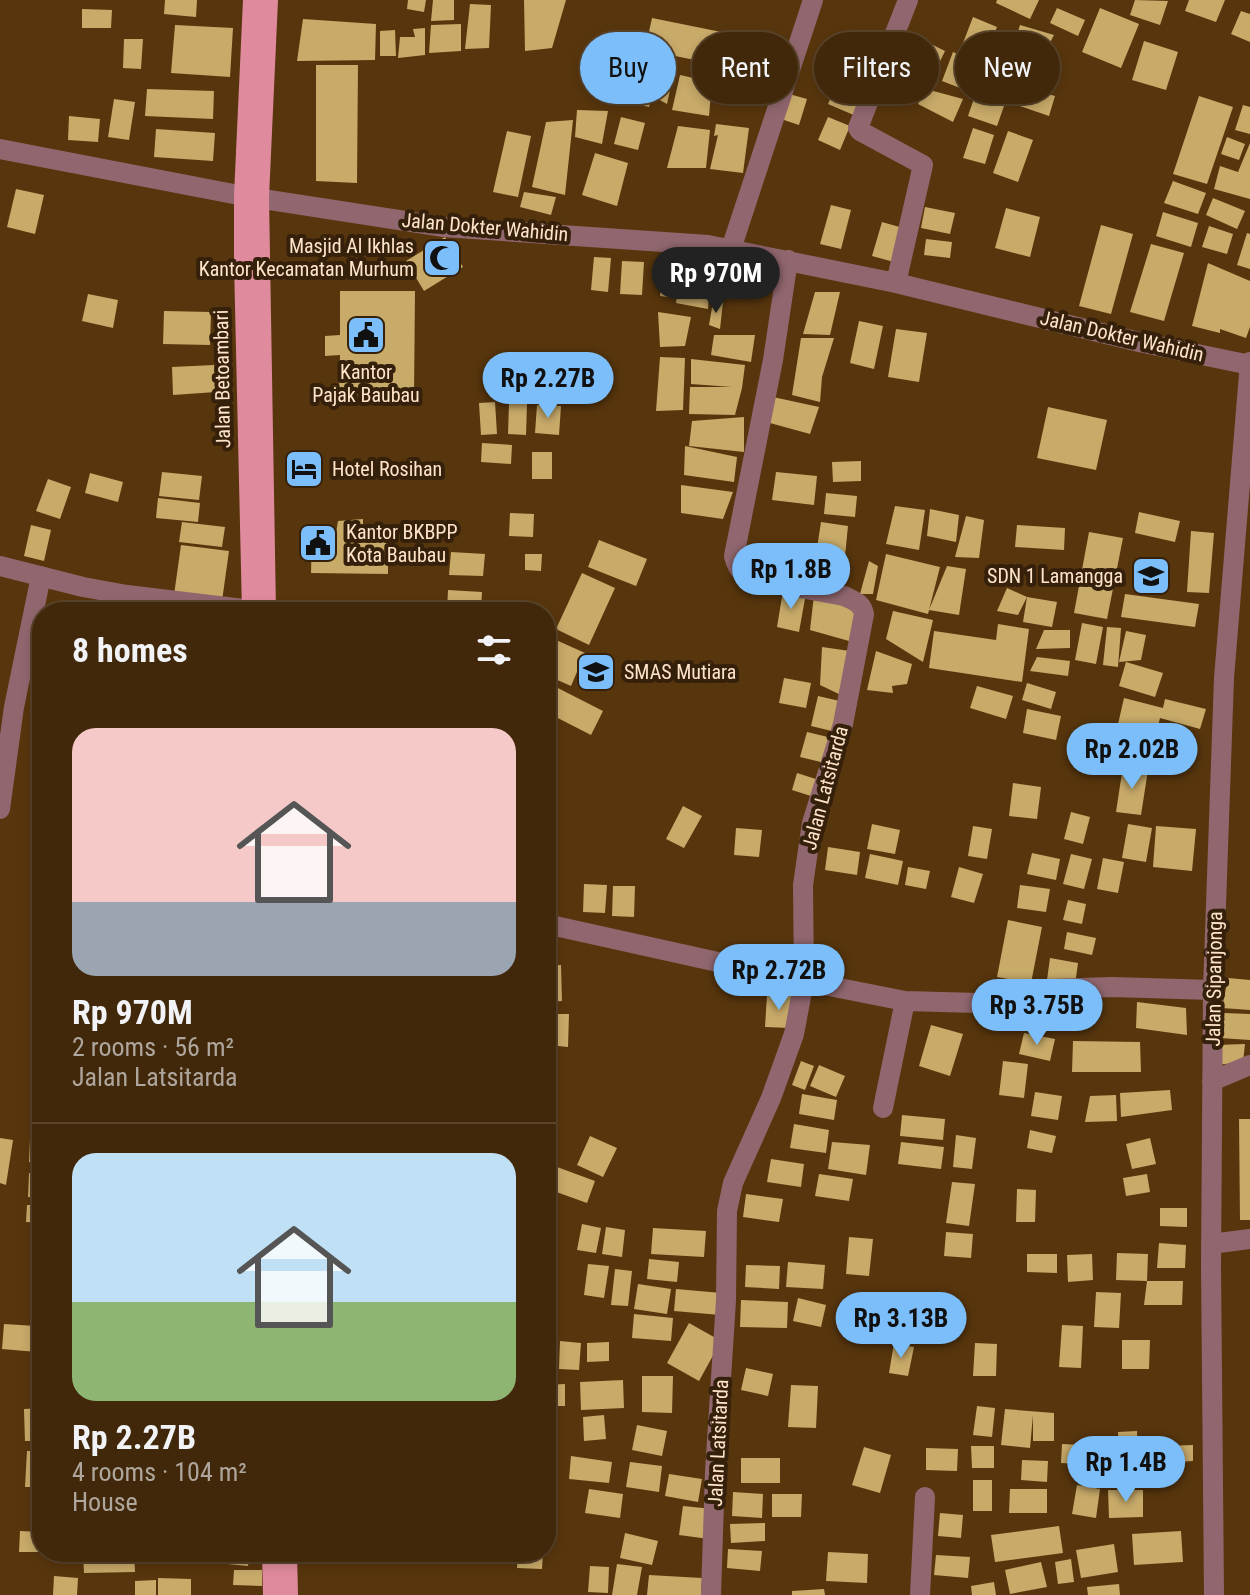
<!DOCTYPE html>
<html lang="en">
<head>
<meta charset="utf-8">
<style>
	:root { --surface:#42280a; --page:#4c3418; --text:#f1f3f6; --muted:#aea69c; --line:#5a442b; --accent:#7cbef9 }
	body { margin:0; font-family:"Roboto Condensed",sans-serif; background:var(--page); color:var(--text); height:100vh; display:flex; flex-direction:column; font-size:30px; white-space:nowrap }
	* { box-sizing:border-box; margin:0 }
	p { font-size:26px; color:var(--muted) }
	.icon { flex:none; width:44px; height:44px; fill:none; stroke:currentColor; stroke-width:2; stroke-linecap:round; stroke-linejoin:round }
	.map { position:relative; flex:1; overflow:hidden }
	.drawer { position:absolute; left:32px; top:602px; width:524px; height:960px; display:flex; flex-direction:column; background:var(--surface); border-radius:32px; box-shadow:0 4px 12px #0003,0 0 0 2px var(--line) }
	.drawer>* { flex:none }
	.banner { position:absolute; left:580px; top:32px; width:550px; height:72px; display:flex; gap:16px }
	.price { position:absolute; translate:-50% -68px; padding:0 18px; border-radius:28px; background:var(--accent); color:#111; font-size:26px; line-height:52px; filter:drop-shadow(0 2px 4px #0008) }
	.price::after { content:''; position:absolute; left:50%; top:48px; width:24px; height:18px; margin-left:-12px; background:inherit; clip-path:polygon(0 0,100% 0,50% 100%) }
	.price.selected { background:#222; color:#fff }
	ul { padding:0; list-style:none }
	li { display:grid; align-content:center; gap:16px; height:424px; padding:0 40px }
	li+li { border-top:2px solid var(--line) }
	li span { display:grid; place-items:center; height:248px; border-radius:24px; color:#555 }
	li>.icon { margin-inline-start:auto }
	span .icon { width:144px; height:144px; fill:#fffc; stroke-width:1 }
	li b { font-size:34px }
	h2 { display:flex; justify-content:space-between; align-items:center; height:96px; padding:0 40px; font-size:34px }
	.tag { padding:0 28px; border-radius:36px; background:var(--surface); box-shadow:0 4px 12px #0003,0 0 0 2px var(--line); font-size:28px; line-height:72px }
	.tag.selected { background:var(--accent); color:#111 }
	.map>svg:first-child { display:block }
</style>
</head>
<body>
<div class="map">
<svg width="1250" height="1595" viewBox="0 0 1250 1595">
	<rect width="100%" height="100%" fill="#58360d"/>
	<path fill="#c8aa69" d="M165 0H197L196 17 164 14Z
		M408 0H426L424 12 407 9Z
		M433 0H454V20L431 21Z
		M524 0H566L552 48 525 51Z
		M997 0H1039L1030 19 996 3Z
		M1135 0 1168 1 1160 25 1130 15Z
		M1189 0H1225L1216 22 1185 11Z
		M470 4 491 5 489 48 465 49Z
		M1057 8 1085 20 1078 36 1050 23Z
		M1100 8 1139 24 1121 68 1082 52Z
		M82 9 112 10 111 28H82Z
		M1241 11 1250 14V42L1231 34Z
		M973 17 997 27 987 52 963 43Z
		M652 18 736 35 730 67 645 50Z
		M303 19 376 24 375 60 297 61Z
		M461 24V51L429 53 431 25Z
		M175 25 233 28 230 77 171 73Z
		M1020 25 1054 35 1043 56 1011 55Z
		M425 28V55L398 58 400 37H415L413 29Z
		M395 30 396 56H380V31Z
		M124 39H143L141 69 123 68Z
		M1144 41 1178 52 1166 90 1132 80Z
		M933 45 945 51 931 80 919 74Z
		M953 52 971 59 960 88 942 81Z
		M618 57 658 64 649 107 608 96Z
		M316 65H358L357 183 316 181Z
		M661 65 675 67 667 104 656 98Z
		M680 75 712 82 709 116 672 110Z
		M982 75 1011 86 997 126 968 116Z
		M837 83 865 96 856 116 828 104Z
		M1023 86 1055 96 1049 116 1017 105Z
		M147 89 214 91 213 119 145 116Z
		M926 89 963 99 953 122 918 104Z
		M789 94 807 99 799 125 781 119Z
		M1199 96 1233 107 1207 184 1173 174Z
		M114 99 135 102 129 140 108 137Z
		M1243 105 1250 107V134L1235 130Z
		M577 110 608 111 602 144 575 137Z
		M69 116 100 119 98 142 68 140Z
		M621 117 645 123 638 150 614 144Z
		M828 117 850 126 840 150 818 140Z
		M573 120 565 195 532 187 546 122Z
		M716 124 749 128 743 173 710 169 718 135 714 136Z
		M678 126 710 130 706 168H667Z
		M973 128 994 135 985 164 963 158Z
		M156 129 215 133 213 161 154 157Z
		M507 131 531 136 518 197 493 192Z
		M1008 131 1033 140 1018 182 993 173Z
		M1227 137 1245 144 1239 160 1221 154Z
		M1250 143V199L1214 189 1220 166 1238 172Z
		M595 153 628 163 617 206 582 195Z
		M1173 181 1206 193 1198 214 1164 203Z
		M16 189 44 195 35 234 7 227Z
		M524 192 556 197 551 215 520 207Z
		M1213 198 1245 211 1237 229 1206 215Z
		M831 205 851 210 841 249 820 244Z
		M925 207 955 213 950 234 921 228Z
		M1006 208 1040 217 1030 257 995 248Z
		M1163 212 1198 223 1191 247 1156 236Z
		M882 222 903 228 894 262 872 256Z
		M1101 225 1133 234 1111 314 1079 306Z
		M1209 226 1233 234 1227 254 1202 247Z
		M1247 233 1250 234V269L1237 265Z
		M445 237 463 267 424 291 406 261Z
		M926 239 952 242 950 258 924 255Z
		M1151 244 1184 253 1164 321 1130 312Z
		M594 257 611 258 608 292 591 290Z
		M622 261 644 262 642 295 620 294Z
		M1208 263 1250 281V327L1246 338 1220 329V333L1192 326Z
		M682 264 711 265 708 309 676 303Z
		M664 267 678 268 676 298 660 296Z
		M340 291H415L414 395H339L340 355 325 356V336L340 335Z
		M815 292H840L830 335 803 334Z
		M88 294 118 300 113 328 82 321Z
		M713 302H723L720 329 709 325Z
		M164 311 211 312 210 345 163 344Z
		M658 312 691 317 685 346 660 347Z
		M859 321 883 326 874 369 850 363Z
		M896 329 927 333 919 382 888 377Z
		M714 335H755L751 362 711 355Z
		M801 338H834L822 377 820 402 792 395Z
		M660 357 685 358 683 410 656 411Z
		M691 359 745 365 742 388 735 415 689 414 690 387H732L691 384Z
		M214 365 216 392 173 395 172 367Z
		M773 397 819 407 810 434 770 423Z
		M495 402 497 434 481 435 479 403Z
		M509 403 527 404 526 435 508 434Z
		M537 405 561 406 559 435 535 433Z
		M1048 407 1107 420 1096 470 1037 458Z
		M744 417V452L689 446 692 421Z
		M482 443 512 445 511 464 481 462Z
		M685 446 737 457 734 482 684 475Z
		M532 452H552V479H532Z
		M861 461V481L833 482 832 462Z
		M162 472 202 476 199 500 159 496Z
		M776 472 817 476 814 505 772 500Z
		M90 473 123 482 118 502 85 493Z
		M48 479 71 487 60 519 36 511Z
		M681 485 733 492 723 519 681 513Z
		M826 493 857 496 855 517 824 514Z
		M158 498 200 503 198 522 156 518Z
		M895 506 925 510 919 550 886 544Z
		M930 509 959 515 956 542 927 536Z
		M1139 512 1180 521 1175 542 1135 533Z
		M510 513 534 514 533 537 509 536Z
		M966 516 984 520 979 558 955 557Z
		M363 519V531L388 532V574L311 573 312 532 336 533 338 521Z
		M182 522 225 527 222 547 179 542Z
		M821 522 848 526 843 576 813 574Z
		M31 525 51 530 44 561 24 556Z
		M1017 525 1065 528 1064 550 1015 547Z
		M1191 531 1214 533 1209 593 1187 592Z
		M1089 532 1123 538 1107 619 1074 613Z
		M599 540 647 559 636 586 588 567Z
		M181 545 229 551 222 601 174 595Z
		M451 552 485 554 483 576 449 575Z
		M525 554H542L541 571 525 570Z
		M886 554 940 567 928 614 876 600Z
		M869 561 878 566 873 594H860Z
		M947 566 966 569 959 615 929 610Z
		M582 573 615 588 589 645 556 629Z
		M1007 588 1027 597 1018 615 997 611Z
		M448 590 482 592 481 612H447Z
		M783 591 806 593 799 632 777 627Z
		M1125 594 1199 604 1195 627 1121 617Z
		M814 595 858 607 849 641 810 630Z
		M1027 597 1057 602 1052 627 1023 622Z
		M137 603 210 612H136Z
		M893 611 933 620 923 662 886 639Z
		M1082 623 1103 627 1096 664 1075 660Z
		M998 624 1029 629 1022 682 929 668 934 631 996 640Z
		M1107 627 1121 628 1118 667 1103 665Z
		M1044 630H1070V648L1036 649Z
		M1126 631 1146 635 1141 660 1119 662Z
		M556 640 585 653 571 686 546 675V662Z
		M822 647 850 651 841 695 820 685Z
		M876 651 912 664 907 684 892 686 893 693 867 690Z
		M1037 657 1070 661 1068 676 1030 671Z
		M1126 662 1163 673 1155 697 1119 686Z
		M784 678 811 683 806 708 779 703Z
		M546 682 603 711 591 735 546 712Z
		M1027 683 1056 692 1051 709 1022 700Z
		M977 686 1013 696 1006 719 970 708Z
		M818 696 844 702 836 732 811 726Z
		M1124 698 1163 708 1165 699 1206 709 1200 729 1160 718 1151 755 1113 746Z
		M1027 709 1061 716 1056 740 1023 733Z
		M807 732 832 738 825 763 800 757Z
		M1123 766 1148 770 1141 815 1116 812Z
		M797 773 819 780 814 797 792 790Z
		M1013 783 1041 787 1037 819 1009 816Z
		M683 806 702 816 684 848 666 839Z
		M1071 812 1090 817 1083 844 1064 839Z
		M872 824 900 830 895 854 867 849Z
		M1128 824 1152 828 1146 862 1122 858Z
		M973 826 992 829 987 859 968 856Z
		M1156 826 1196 829 1192 871 1153 867Z
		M736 828 762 830 759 857 734 855Z
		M828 847 860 852 857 875 825 870Z
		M1032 853 1060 859 1056 880 1027 874Z
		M870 854 903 861 898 885 865 878Z
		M1071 854 1092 859 1084 889 1063 884Z
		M1103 858 1124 862 1118 893 1097 889Z
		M908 867 930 871 926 889 905 885Z
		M959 867 983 874 974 903 951 897Z
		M584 884 607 885 605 913 583 912Z
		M1020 885 1050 889 1046 912 1017 908Z
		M613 886H635L634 917 612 916Z
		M1068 900 1086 904 1082 924 1063 920Z
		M1008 920 1042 927 1031 983 997 977Z
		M1067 932 1096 938 1092 955 1064 949Z
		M1050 958 1078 963 1075 985 1047 980Z
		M561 965 562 1001 546 1002V966Z
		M1228 978 1250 980V1010L1222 1008Z
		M767 995 792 996 791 1028 765 1027Z
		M1023 999 1047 1003 1043 1026 1019 1022Z
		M1137 1002 1186 1008 1187 1035 1136 1028Z
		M1224 1013 1250 1014V1040L1220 1038Z
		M549 1014H569L568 1047 548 1045Z
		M931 1025 963 1034 950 1076 919 1066Z
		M1024 1033 1055 1039 1050 1061 1019 1054Z
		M1073 1041 1140 1042 1141 1072H1072Z
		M1245 1044 1243 1062 1216 1065 1217 1045Z
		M801 1061 814 1066 805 1090 792 1085Z
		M1003 1061 1028 1064 1024 1098 999 1095Z
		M819 1065 845 1076 836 1097 810 1086Z
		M1170 1090 1172 1110 1121 1117 1120 1093Z
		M1035 1092 1062 1096 1058 1120 1031 1116Z
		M802 1094 837 1100 834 1120 799 1114Z
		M1116 1095 1117 1121 1085 1122 1090 1096Z
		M902 1115 945 1119 943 1140 900 1136Z
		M1239 1119H1250V1220H1240Z
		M794 1124 829 1130 826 1153 790 1148Z
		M1030 1130 1056 1136 1052 1153 1027 1148Z
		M956 1135 976 1138 972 1169 953 1167Z
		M590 1136 617 1148 603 1177 577 1165Z
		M0 1138 13 1140 6 1185 0 1183Z
		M1150 1138 1156 1164 1132 1169 1126 1144Z
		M30 1139 42 1140V1162H29Z
		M832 1142 870 1145 866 1175 828 1169Z
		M901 1142 944 1147 941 1169 898 1164Z
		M771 1159 804 1164 801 1187 767 1182Z
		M557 1167 595 1181 587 1203 548 1189Z
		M29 1173H42V1198L28 1197Z
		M819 1174 853 1179 849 1201 815 1196Z
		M1147 1174 1150 1192 1126 1196 1123 1178Z
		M952 1182 975 1184 969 1226 946 1223Z
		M1017 1189 1036 1190 1035 1222H1016Z
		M746 1194 783 1199 779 1222 743 1217Z
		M27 1205H42V1223L26 1222Z
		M1160 1208H1187V1227L1160 1226Z
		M582 1224 601 1228 596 1253 577 1250Z
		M606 1227 625 1230 622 1257 602 1254Z
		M653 1228 706 1231 704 1257 651 1254Z
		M946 1232 973 1234 971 1258 944 1256Z
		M849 1237 873 1239 869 1276 846 1274Z
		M1159 1243 1186 1245 1185 1268H1157Z
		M1117 1253 1148 1254 1147 1281 1116 1280Z
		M1027 1254H1057V1273L1027 1272Z
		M1092 1254 1093 1280 1068 1282 1067 1255Z
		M649 1259 679 1262 677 1282 647 1279Z
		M788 1262 825 1265 823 1289 786 1287Z
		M588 1264 609 1266 604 1298 584 1295Z
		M746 1265 780 1266 779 1289 745 1287Z
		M615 1269 632 1271 628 1306 611 1305Z
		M1147 1281H1183L1182 1305H1144Z
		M638 1284 671 1289 667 1314 634 1309Z
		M676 1289 722 1293 720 1315 674 1311Z
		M1096 1292 1121 1293 1119 1328 1094 1327Z
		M896 1297 921 1299 918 1333 893 1331Z
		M798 1298 826 1305 821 1327 793 1321Z
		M741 1300 788 1302 787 1328 740 1327Z
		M546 1305H557L556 1334H546Z
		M634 1314 673 1318 671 1341 632 1338Z
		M689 1323 721 1341 699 1381 667 1363Z
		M4 1324 36 1326 37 1352 2 1349Z
		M1062 1325 1083 1326 1081 1368 1059 1367Z
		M1122 1340H1150L1149 1369H1122Z
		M560 1341 581 1343 579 1370 559 1369Z
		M609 1342V1361L587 1362V1343Z
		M894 1343 914 1347 908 1376 889 1373Z
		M975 1343 997 1344 996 1376H973Z
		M746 1368 773 1374 768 1396 741 1390Z
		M642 1376H673L672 1413 642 1412Z
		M623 1380 624 1408 581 1410 580 1382Z
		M565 1384V1406H546V1385Z
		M791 1385 818 1386 816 1428 788 1427Z
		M977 1406 995 1408 992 1437 973 1435Z
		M42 1408V1441H25L24 1409Z
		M1005 1409 1054 1413V1441H1033V1415L1030 1448 1001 1445Z
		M604 1415 606 1439 584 1441 583 1417Z
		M637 1425 667 1431 662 1456 632 1450Z
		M1137 1431 1138 1464H1119L1118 1432Z
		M1062 1444 1083 1445 1081 1464 1061 1463Z
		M1193 1445V1461L1163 1463V1446Z
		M971 1446H994V1468H972Z
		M864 1447 891 1455 880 1493 852 1485Z
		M926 1448 958 1449 957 1471 926 1470Z
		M27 1451H42V1487H25Z
		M571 1456 612 1462 609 1483 569 1479Z
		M741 1458H780V1483H741Z
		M1022 1460 1048 1461 1047 1482 1021 1480Z
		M630 1462 662 1466 659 1492 626 1487Z
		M669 1474 702 1479 698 1502 665 1496Z
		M973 1480H992V1511H973Z
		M1077 1485 1100 1489 1096 1518 1072 1514Z
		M589 1489 623 1494 620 1518 585 1513Z
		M1010 1489H1047V1513H1009Z
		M1108 1490H1143V1517L1109 1518Z
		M733 1492 763 1494 762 1518 732 1516Z
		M772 1494H802L801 1517H772Z
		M683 1506 713 1509 709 1539 679 1535Z
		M940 1513 963 1515 961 1538 938 1536Z
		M546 1520 556 1521 555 1538 546 1537Z
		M765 1523V1541L731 1543 730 1524Z
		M1059 1526 1063 1553 995 1562 991 1535Z
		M20 1531 42 1532V1552H19Z
		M1181 1531 1183 1562 1134 1565 1132 1534Z
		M625 1533 658 1541 652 1565 620 1558Z
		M1114 1544 1118 1572 1081 1578 1076 1550Z
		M728 1549 762 1551 760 1571 727 1568Z
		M83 1552H134L135 1572 84 1573Z
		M228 1552H250L248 1566 227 1564Z
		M518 1552H543L542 1569 517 1568Z
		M828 1552 868 1554 867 1583 826 1581Z
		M936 1555 970 1557 968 1578 934 1575Z
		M1071 1559 1074 1582 1058 1584 1055 1562Z
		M1041 1562 1047 1587 1010 1594 1005 1570Z
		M617 1564 642 1567 637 1595H612Z
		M590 1566 609 1567 608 1593 588 1592Z
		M234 1570H262V1586L233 1585Z
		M649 1575 702 1578 701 1595H647Z
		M54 1576 78 1578 77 1595H53Z
		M158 1578 191 1579V1595H158Z
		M156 1580V1595H135V1581Z
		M994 1582 996 1595H972L971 1586Z
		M1119 1584 1120 1595H1088L1087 1587Z
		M824 1589 825 1595H792V1591Z"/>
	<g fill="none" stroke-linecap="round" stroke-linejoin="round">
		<path stroke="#91676f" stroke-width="20" d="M0 149 244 196 444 227 708 245 896 283 1139 342 1250 365
			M731 249 813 0
			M896 283 923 165 860 131 858 128 908 0
			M0 566 83 587 127 595 252 610
			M0 809 14 707 41 576
			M546 924 804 981 905 1001 978 1003 1013 990 1112 987 1213 990
			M1212 1081 1250 1065
			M883 1108 905 1001
			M1211 1244 1250 1239
			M711 1595 715 1472 726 1300 727 1211 733 1183 771 1098 794 1034 804 981 803 885 812 823 843 724 864 614C862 603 854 601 844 596L758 580C743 574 738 572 734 556L773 360 788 260
			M920 1595 925 1497
			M1214 1595 1211 1266 1213 990 1224 678 1250 362"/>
		<path stroke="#e08b9d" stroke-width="20" d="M252 612 244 262V196L253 0
			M266 612 259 197 268 0
			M272 1552 273 1595
			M287 1552 288 1595"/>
	</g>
	<defs>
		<g id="mosque-square" transform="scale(2)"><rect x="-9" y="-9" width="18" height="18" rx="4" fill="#7cbef9" stroke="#35210b"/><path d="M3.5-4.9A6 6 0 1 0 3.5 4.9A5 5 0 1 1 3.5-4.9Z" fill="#111"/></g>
		<g id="civic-square" transform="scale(2)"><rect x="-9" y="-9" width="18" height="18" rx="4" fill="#7cbef9" stroke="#35210b"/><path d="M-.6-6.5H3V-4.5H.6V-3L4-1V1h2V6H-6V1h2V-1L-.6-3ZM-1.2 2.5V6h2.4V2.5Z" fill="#111"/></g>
		<g id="hotel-square" transform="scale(2)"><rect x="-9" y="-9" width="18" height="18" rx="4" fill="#7cbef9" stroke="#35210b"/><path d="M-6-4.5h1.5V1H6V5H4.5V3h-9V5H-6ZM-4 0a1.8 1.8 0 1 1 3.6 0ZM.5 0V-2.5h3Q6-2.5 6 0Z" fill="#111"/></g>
		<g id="school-square" transform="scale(2)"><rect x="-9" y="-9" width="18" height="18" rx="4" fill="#7cbef9" stroke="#35210b"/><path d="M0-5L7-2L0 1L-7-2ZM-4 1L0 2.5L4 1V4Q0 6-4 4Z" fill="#111"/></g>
	</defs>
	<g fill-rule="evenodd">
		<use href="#mosque-square" x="442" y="258"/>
		<use href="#civic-square" x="366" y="335"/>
		<use href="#hotel-square" x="304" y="469"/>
		<use href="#civic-square" x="318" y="543"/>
		<use href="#school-square" x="1151" y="576"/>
		<use href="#school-square" x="596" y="672"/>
	</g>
	<g text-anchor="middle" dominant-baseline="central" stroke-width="8" stroke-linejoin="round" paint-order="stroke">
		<g font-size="20" fill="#ffe4ca" stroke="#35210b">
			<text transform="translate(485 227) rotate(5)">Jalan Dokter Wahidin</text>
			<text transform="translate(1122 336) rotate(13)">Jalan Dokter Wahidin</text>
			<text transform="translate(222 379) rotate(-91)">Jalan Betoambari</text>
			<text transform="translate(825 788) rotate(-75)">Jalan Latsitarda</text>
			<text transform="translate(1214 979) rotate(-89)">Jalan Sipanjonga</text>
			<text transform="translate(718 1443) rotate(-87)">Jalan Latsitarda</text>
		</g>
		<g font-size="20" fill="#ffe4ca" stroke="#35210b" text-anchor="start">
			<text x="414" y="246" text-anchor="end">Masjid Al Ikhlas<tspan x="414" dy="23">Kantor Kecamatan Murhum</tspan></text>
			<text x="366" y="372" text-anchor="middle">Kantor<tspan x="366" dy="23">Pajak Baubau</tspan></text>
			<text x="332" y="469">Hotel Rosihan</text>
			<text x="346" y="532">Kantor BKBPP<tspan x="346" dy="23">Kota Baubau</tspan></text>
			<text x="1123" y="576" text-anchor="end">SDN 1 Lamangga</text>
			<text x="624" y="672">SMAS Mutiara</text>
		</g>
	</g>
</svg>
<b class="price selected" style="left:716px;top:315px">Rp 970M</b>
<b class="price" style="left:548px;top:420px">Rp 2.27B</b>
<b class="price" style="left:791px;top:611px">Rp 1.8B</b>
<b class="price" style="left:1132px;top:791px">Rp 2.02B</b>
<b class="price" style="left:779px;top:1012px">Rp 2.72B</b>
<b class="price" style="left:1037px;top:1047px">Rp 3.75B</b>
<b class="price" style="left:901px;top:1360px">Rp 3.13B</b>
<b class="price" style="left:1126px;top:1504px">Rp 1.4B</b>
<div class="banner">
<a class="tag selected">Buy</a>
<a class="tag">Rent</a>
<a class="tag">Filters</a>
<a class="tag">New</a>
</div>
<section class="drawer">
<h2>8 homes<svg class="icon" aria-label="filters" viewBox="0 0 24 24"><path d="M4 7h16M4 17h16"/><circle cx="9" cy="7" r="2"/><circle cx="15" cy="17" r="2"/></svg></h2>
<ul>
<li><span style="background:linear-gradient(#f6c9c9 70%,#9aa5b1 0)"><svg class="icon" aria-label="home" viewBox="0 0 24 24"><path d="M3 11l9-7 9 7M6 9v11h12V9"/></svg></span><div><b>Rp 970M</b><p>2 rooms · 56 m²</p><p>Jalan Latsitarda</p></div></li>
<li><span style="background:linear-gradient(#bfe0f5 60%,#8fb573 0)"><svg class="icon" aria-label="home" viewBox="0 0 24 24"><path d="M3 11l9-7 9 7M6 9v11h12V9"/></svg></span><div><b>Rp 2.27B</b><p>4 rooms · 104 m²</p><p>House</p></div></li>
</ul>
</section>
</div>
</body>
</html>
